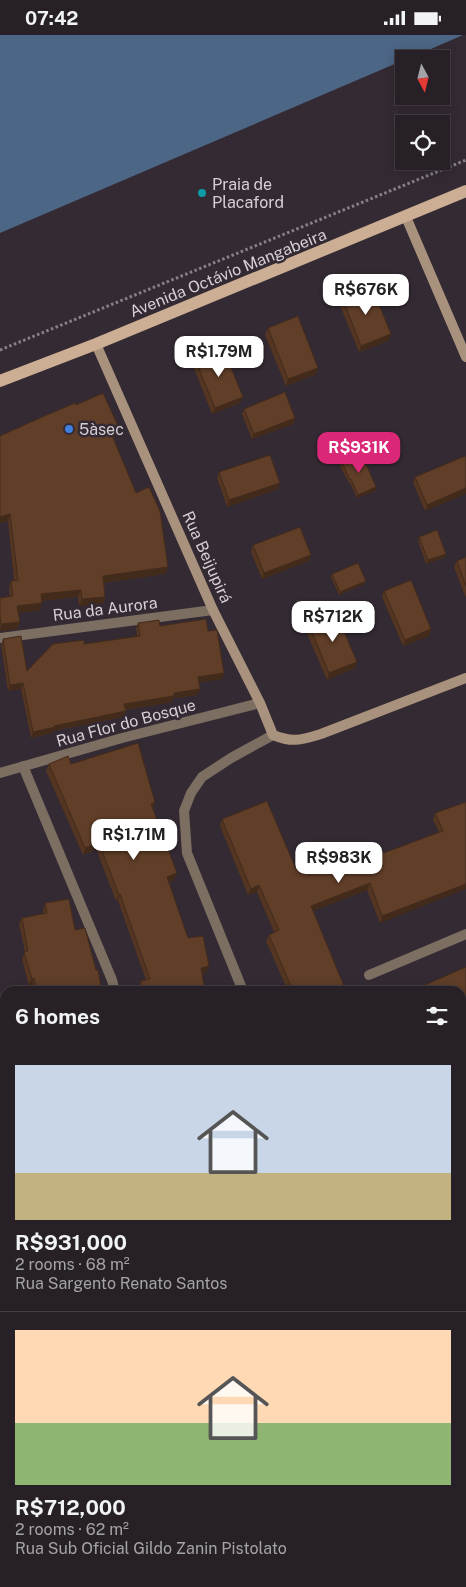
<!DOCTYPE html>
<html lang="en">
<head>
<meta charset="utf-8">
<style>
	:root { --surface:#272026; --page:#332d32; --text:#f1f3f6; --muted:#a4a3a7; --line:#433e43; --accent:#db2777 }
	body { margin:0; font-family:"Public Sans",sans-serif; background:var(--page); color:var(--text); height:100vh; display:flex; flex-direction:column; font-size:19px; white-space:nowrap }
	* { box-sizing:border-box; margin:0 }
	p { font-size:16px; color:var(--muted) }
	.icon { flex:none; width:28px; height:28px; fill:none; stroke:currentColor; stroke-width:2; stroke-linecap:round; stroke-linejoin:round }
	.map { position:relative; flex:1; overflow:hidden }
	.drawer { position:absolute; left:0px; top:951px; width:466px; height:601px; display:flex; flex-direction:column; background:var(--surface); border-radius:15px 15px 0 0; box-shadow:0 2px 12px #0003,0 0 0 1px var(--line) }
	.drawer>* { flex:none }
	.needle { width:32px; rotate:173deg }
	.tools { position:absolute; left:395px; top:15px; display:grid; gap:10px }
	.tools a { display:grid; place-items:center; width:55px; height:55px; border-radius:0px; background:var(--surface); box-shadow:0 2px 12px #0003,0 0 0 1px var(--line); font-size:25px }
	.price { position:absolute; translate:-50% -42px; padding:0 11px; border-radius:10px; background:#fff; color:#222; font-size:16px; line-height:32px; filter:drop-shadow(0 1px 2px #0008) }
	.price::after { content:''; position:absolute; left:50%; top:30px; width:15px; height:11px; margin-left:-8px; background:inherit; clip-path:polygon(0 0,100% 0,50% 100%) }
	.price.selected { background:var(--accent); color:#fff }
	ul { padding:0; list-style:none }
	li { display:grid; align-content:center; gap:10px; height:265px; padding:0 15px }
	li+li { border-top:1px solid var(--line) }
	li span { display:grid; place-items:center; height:155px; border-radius:0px; color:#555 }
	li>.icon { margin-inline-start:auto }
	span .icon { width:90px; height:90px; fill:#fffc; stroke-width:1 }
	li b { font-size:21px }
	h2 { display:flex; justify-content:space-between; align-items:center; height:60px; padding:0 15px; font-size:21px }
	.status { display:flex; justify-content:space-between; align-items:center; height:35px; padding:0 25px; background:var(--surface); direction:ltr }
	.status svg { height:14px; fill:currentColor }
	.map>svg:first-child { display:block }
</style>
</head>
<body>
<div class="status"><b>07:42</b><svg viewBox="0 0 49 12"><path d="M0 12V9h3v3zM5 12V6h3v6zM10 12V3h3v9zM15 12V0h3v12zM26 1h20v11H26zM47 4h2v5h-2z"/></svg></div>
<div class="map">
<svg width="466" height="1552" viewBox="0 0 466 1552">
	<rect width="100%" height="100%" fill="#342a33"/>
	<path fill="#4c6686" d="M0 0H463L408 24H404V25L0 198Z"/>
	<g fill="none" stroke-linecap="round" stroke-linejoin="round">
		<path stroke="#888088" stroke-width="3" stroke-dasharray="2.5 2.5" stroke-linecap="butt" d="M0 315 466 125"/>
		<path stroke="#7c6e61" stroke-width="10" d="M0 603 213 575
			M23 731 112 945 115 956
			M0 738 122 703 260 668
			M369 940 466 899
			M243 956 187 818 184 776 191 758 202 742 231 723 273 700
			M461 1155 466 1154
			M0 1339 5 1360
			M57 1548 58 1552
			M120 1548 121 1552
			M448 1548 449 1550"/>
		<path stroke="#a9927d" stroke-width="10" d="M406 182 466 322
			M96 309 213 575 260 668 273 700C293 708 301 705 321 699L466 643"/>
		<path stroke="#cbae93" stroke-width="12" d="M0 346 96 309 466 156"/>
	</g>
	<path fill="#533522" d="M342 262 388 306 359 317 339 268Z
		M268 293 316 339 286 351 265 300Z
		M195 324 240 368 212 379 193 331Z
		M76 370 120 395 117 401 113 403 168 532 165 539 104 548 105 562 103 568 79 571 78 562 42 566 40 575 18 578 20 587 17 594 0 596V563L10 562 9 553 11 546 14 545 8 486 0 488V401Z
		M244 374 295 383 293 389 252 404 242 379Z
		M465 421 425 476 413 448 415 442Z
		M342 427 375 456 357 463 350 448H349L340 431Z
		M219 437 278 454 227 472 217 443Z
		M419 502 446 519 445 522 426 529 418 506Z
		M253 510 309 526 262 544 251 517Z
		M466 522V563L454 532 457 526Z
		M332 539 364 549 339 560 331 542Z
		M384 556 431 594 429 601 403 611 382 562Z
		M138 588 160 591 208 596 224 638 222 644 198 647 200 654 197 660 174 663 172 667 125 675 126 676 123 682 53 696 52 698 31 703 21 654 8 656 1 610 3 604 27 636 84 609 137 601 136 594Z
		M309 590 355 633 327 645 306 596Z
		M49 729H71L155 767 153 774 174 845 169 847 188 903 206 938 138 954 141 946 146 945 118 866H116L96 814 83 820 46 736Z
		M466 767 380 888 367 855 313 876 346 956H288L266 906 269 900 274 897 257 857 248 860 220 791 222 784 296 834 362 826 439 797 433 785 435 778Z
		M45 868 75 895 96 935 102 956H33L32 950 29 951 22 924 25 917 19 889 22 883 44 879 43 875Z"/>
	<path fill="#432b1c" d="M391 299 388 306 359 317 361 311Z
		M318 333 316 339 286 351 288 344Z
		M243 362 240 368 212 379 215 373Z
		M295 383 293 389 252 404 254 399Z
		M120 395 117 401 109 405 111 398Z
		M280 448 278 454 227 472 229 465Z
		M376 452 375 456 357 463 358 460Z
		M466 453V459L425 476 427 470Z
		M10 479 8 486 0 488V482Z
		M446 519 445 522 426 529 428 525Z
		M311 520 309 526 262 544 264 538Z
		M168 532 165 539 101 548 103 541Z
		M366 546 364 549 339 560 340 557Z
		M81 555 78 562 39 566 41 559Z
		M105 562 103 568 79 571 82 564Z
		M42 568 40 575 14 578 17 571Z
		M20 587 17 594 0 596 1 589Z
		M431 594 429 601 403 611 405 605Z
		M357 627 355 633 327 645 329 638Z
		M224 638 222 644 195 648 198 642Z
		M23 648 21 654 8 656 10 650Z
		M200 654 197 660 174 663 172 667 122 675 124 669 174 658Z
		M126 676 123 682 53 696 52 698 31 703 33 697 54 691Z
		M155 767 153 774 151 769Z
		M99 808 96 814 83 820 85 813Z
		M177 838 174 845 165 848 167 842Z
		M370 848 367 855 308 878 311 871Z
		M466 849V854L380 888 382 881Z
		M259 850 257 857 248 860 251 854Z
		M120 859 118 866H116L119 860Z
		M209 931 206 938 199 939 201 933Z
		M34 943 32 950 29 951 32 944Z
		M466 1107V1113L461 1115V1109Z"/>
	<path fill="#603e28" stroke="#432b1c" d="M371 250 391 299 361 311 342 262Z
		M298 281 318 333 288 344 268 293Z
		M223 313 243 362 215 373 195 324Z
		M285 357 295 383 254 399 244 374Z
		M103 358 120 395 111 398 136 458 149 452 160 476 168 532 103 541 105 562 82 564 81 555 41 559 42 568 17 571 20 587 1 589 0 581V563L13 561 11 546 18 545 10 479 0 482V401L42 382 75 368 76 370Z
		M361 418 376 452 358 460 351 444 350 445 342 427Z
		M270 420 280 448 229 465 219 437Z
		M465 421 466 423V453L427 470 415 442Z
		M300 492 311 520 264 538 253 510Z
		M437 495 446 519 428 525 419 502Z
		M466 522V551L457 526Z
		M358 528 366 546 340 557 332 539Z
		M411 545 431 594 405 605 384 556Z
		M336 578 357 627 329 638 309 590Z
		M206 584 208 596 217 595 224 638 198 642 200 654 174 658V661L124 669 126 676 54 691 55 692 33 697 23 648 10 650 3 604 21 601 27 636 53 609 84 605V609L140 601 138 588 159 585 160 591Z
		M138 708 155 767 151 769 177 838 167 842 188 903 203 901 209 931 201 933 205 956H118L142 953 141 946 150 944 120 859 119 860 99 808 85 813 49 729 68 721 71 729Z
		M267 766 296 834 356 810 362 826 443 796 435 778 466 767V849L382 881 370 848 311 871 346 956H293L269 900 279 895 259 850 251 854 222 784Z
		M69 864 75 895 85 893 96 935H98L102 956H37L34 943 32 944 24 917 28 916 22 883 47 878 45 868Z
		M466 932V1107L461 1109V956H411Z"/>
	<circle fill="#0f9aa8" stroke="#342a33" stroke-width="2" cx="202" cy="158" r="5"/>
	<circle fill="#3f7fe0" stroke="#342a33" stroke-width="2" cx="69" cy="394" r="5"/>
	<g text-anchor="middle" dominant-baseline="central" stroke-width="5" stroke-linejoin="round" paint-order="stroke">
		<g font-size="16" fill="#d6d0d6" stroke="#342a33" text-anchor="start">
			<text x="212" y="149">Praia de<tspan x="212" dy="18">Placaford</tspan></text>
			<text x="79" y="394">5àsec</text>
		</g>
		<g font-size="16" fill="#d6d0d6" stroke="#342a33">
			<text transform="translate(228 238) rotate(-22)">Avenida Octávio Mangabeira</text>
			<text transform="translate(207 522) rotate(66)">Rua Beijupirá</text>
			<text transform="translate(105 574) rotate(-7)">Rua da Aurora</text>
			<text transform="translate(126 688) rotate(-15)">Rua Flor do Bosque</text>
		</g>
	</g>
</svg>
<div class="tools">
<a><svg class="needle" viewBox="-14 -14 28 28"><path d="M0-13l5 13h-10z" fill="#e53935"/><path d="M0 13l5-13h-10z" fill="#a4a3a7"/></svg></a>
<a><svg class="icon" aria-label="locate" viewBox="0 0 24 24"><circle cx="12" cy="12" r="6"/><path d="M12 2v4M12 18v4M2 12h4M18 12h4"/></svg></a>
</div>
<b class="price" style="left:366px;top:281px">R$676K</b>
<b class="price" style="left:219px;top:343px">R$1.79M</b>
<b class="price selected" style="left:359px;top:439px">R$931K</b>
<b class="price" style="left:333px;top:608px">R$712K</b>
<b class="price" style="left:134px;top:826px">R$1.71M</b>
<b class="price" style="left:339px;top:849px">R$983K</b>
<section class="drawer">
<h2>6 homes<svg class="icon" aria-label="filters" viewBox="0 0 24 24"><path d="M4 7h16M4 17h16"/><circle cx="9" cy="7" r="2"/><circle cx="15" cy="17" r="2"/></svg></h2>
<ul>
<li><span style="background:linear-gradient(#c9d6e8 70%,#c2b280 0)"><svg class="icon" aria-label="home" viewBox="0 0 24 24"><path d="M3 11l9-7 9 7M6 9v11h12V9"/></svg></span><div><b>R$931,000</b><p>2 rooms · 68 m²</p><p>Rua Sargento Renato Santos</p></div></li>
<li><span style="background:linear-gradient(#ffd9b3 60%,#8fb573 0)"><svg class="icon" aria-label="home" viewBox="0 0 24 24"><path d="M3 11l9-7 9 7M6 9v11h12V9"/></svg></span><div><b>R$712,000</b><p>2 rooms · 62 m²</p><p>Rua Sub Oficial Gildo Zanin Pistolato</p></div></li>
</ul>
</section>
</div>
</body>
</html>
